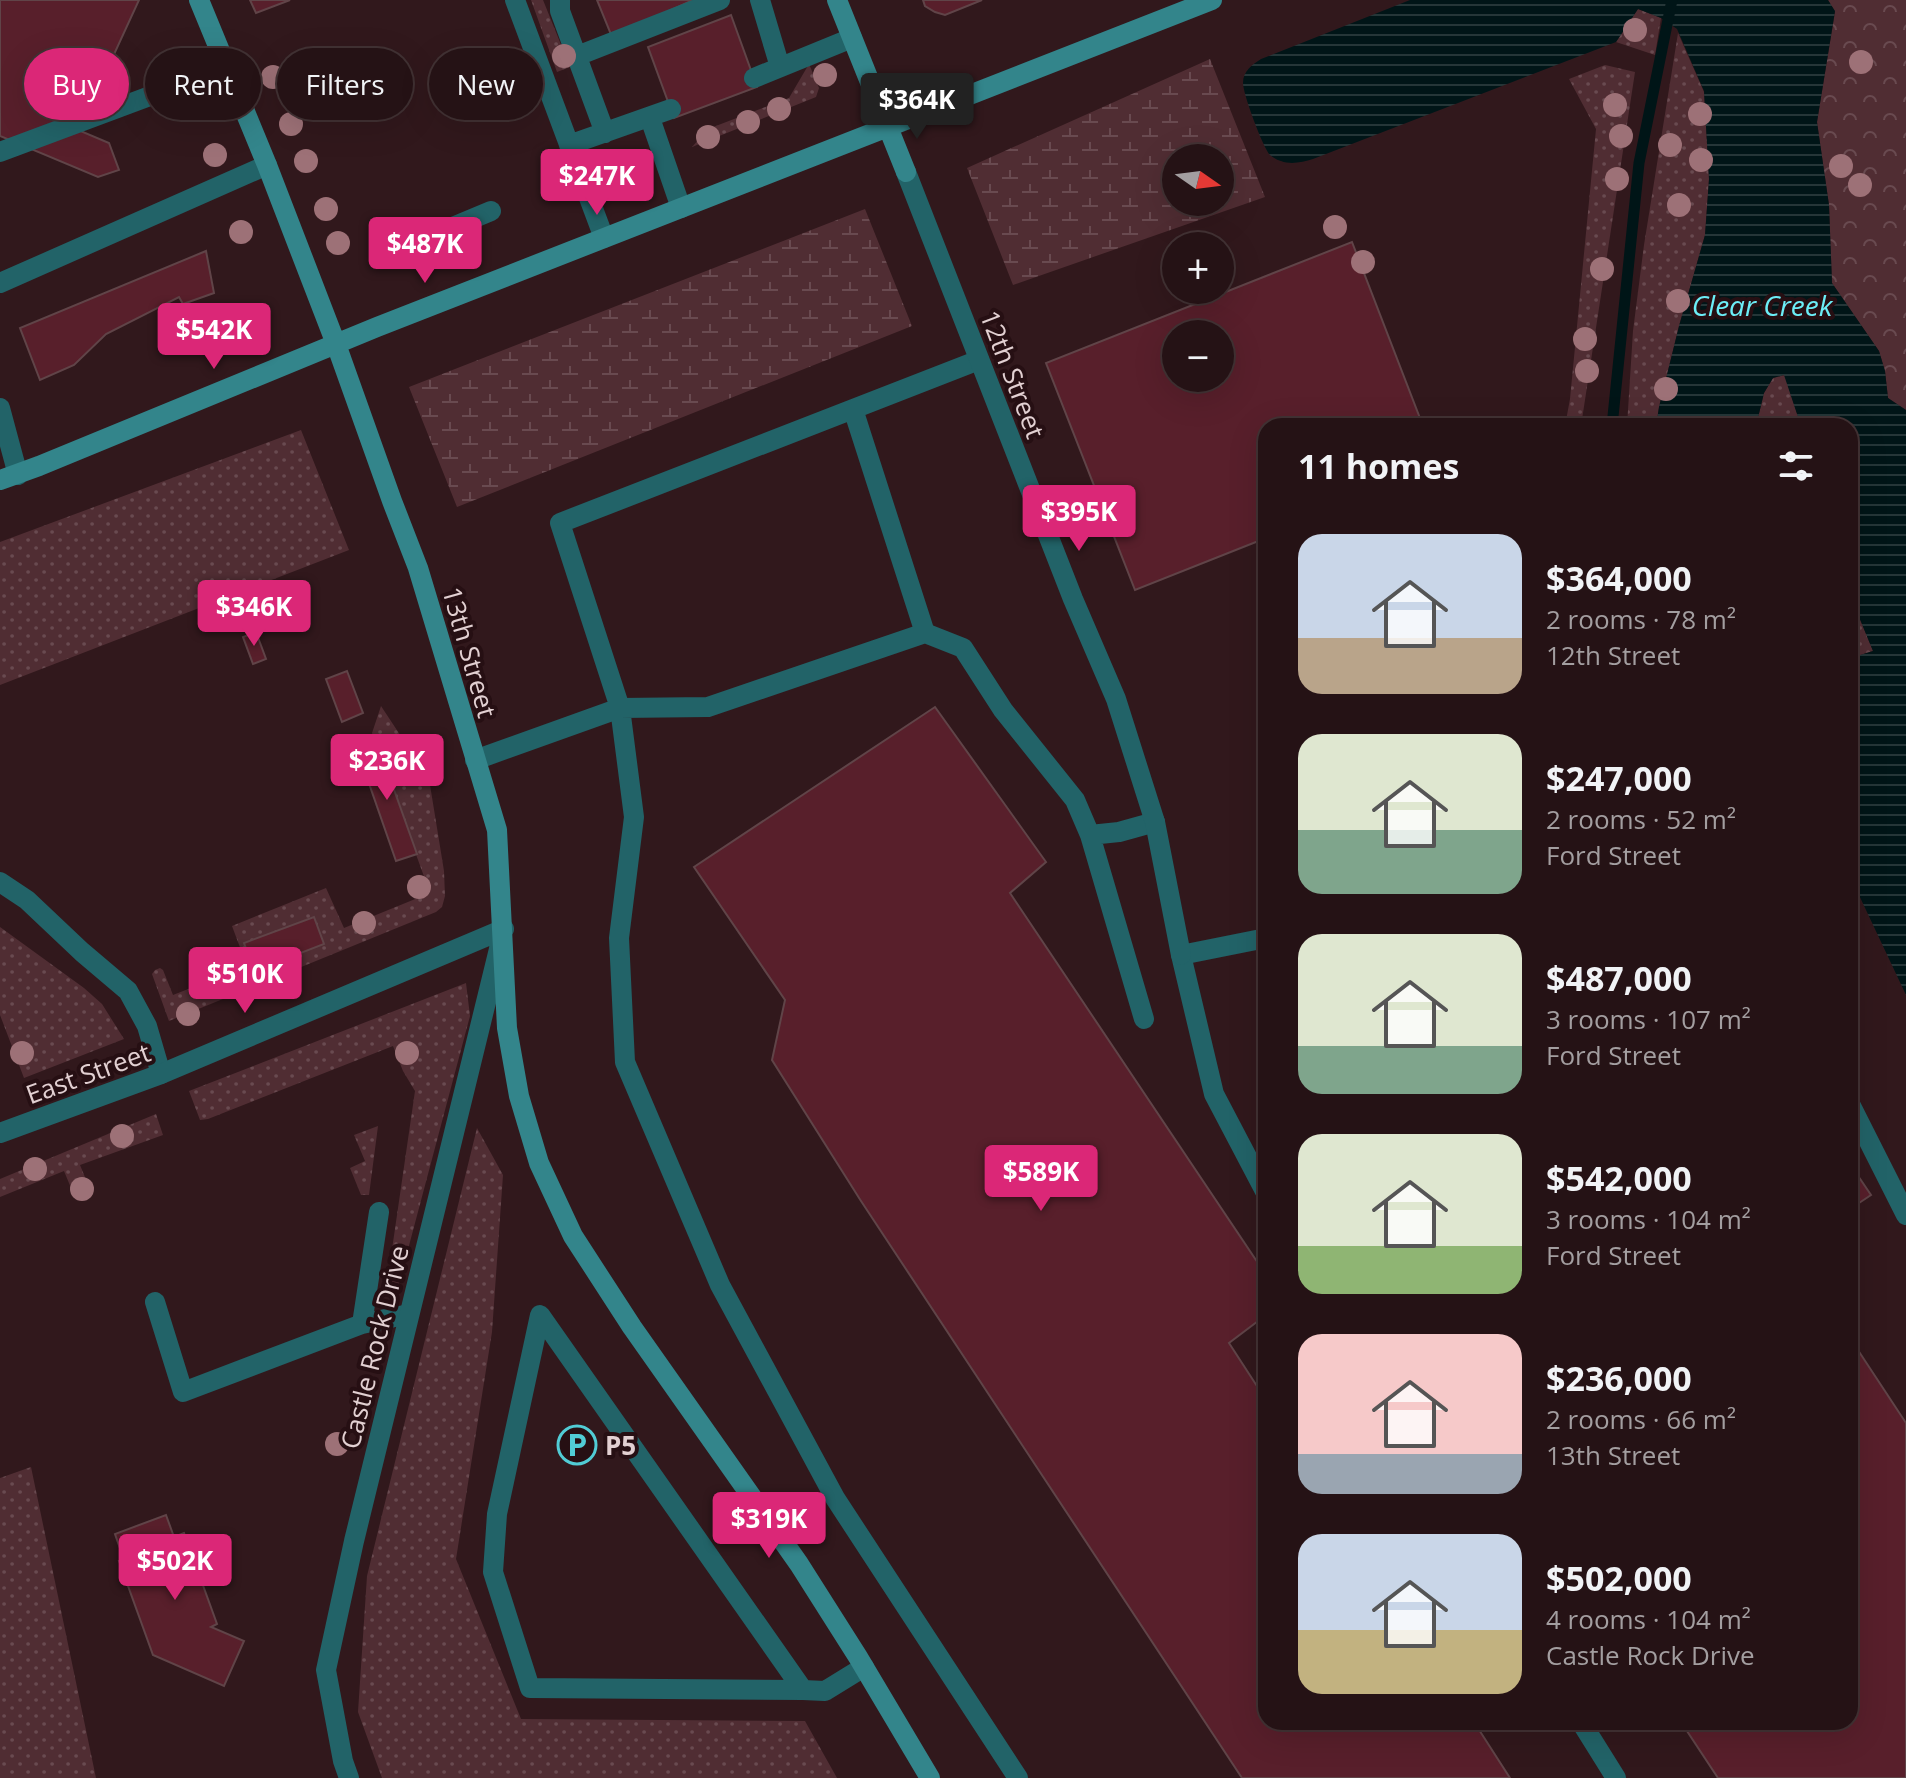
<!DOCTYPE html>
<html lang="en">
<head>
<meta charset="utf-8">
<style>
	:root { --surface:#251215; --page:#2d1b1e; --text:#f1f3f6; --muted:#a39ea0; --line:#423234; --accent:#db2777 }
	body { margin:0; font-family:"Open Sans",sans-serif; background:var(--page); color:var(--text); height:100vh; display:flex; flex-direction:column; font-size:30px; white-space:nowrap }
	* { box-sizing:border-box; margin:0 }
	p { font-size:26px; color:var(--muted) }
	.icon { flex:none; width:44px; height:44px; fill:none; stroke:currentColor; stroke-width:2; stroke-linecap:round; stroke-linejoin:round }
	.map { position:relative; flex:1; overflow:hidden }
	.panel { position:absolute; left:1258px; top:418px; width:600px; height:1312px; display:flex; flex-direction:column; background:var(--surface); border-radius:24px; box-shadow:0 8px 32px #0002,0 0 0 2px var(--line) }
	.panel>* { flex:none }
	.guide { position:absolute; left:24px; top:48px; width:760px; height:72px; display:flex; gap:16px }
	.needle { width:52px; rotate:104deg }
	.fabs { position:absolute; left:1162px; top:144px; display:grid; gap:16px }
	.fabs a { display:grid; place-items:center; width:72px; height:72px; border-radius:50%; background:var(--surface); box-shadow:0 8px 32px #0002,0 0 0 2px var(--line); font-size:40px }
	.price { position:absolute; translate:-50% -68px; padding:0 18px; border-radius:8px; background:var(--accent); color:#fff; font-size:26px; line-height:52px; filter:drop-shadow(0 2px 4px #0008) }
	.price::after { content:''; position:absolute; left:50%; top:48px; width:24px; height:18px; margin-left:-12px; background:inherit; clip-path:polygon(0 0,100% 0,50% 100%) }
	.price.current { background:#222; color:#fff }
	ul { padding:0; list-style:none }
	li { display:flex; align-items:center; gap:24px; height:200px; padding:0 40px }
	li span { display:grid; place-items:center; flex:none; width:224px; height:160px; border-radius:24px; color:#555 }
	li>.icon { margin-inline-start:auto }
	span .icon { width:96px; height:96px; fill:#fffc; stroke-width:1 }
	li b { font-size:34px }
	h2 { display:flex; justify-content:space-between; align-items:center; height:96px; padding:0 40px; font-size:34px }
	.pill { padding:0 28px; border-radius:36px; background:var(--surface); box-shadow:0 8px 32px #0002,0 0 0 2px var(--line); font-size:28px; line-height:72px }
	.pill.current { background:var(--accent); color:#fff }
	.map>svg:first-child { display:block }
</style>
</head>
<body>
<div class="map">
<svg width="1906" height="1778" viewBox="0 0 1906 1778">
	<defs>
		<pattern id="grass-dots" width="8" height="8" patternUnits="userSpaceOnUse" patternTransform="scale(2)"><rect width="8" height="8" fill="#502d33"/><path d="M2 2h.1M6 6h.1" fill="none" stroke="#694a50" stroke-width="1.8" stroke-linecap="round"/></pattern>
		<pattern id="wetland-marsh" width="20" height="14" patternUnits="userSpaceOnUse" patternTransform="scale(2)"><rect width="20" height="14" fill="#502d33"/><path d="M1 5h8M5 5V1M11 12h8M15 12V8" fill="none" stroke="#694a50"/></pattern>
		<pattern id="park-crowns" width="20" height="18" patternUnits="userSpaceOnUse" patternTransform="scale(2)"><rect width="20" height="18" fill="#502d33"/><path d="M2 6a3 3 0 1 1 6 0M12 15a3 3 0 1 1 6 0" fill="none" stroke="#694a50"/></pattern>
		<pattern id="water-rules" width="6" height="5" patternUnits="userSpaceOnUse" patternTransform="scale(2)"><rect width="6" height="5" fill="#001517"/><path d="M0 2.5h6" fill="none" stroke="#253638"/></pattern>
	</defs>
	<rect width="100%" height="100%" fill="#31181c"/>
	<path fill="url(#grass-dots)" d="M531 0H543L570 67 557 72Z
		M1638 9 1661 18 1655 55 1616 42Z
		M1678 33 1704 92 1709 179 1705 235 1679 326 1659 407 1656 426H1627L1633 331 1644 245Z
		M809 64 819 88 816 97 692 147 708 129 789 98Z
		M1605 65 1635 72 1581 426H1565L1570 399 1596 129 1569 79Z
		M1785 375 1801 426H1756L1764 393 1773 378Z
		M301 430 349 550 0 685V542Z
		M1850 595 1873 651 1857 656 1850 652Z
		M381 706 412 753 430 785 444 871 445 896 442 907 436 912 169 1021 152 974 155 970 160 968 163 970 173 995 247 966 232 926 326 888 344 928 430 893 372 733Z
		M0 927 84 988 102 1004 124 1039 24 1078 0 1015Z
		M466 983 470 1016 398 1287 387 1284 415 1091 403 1071 393 1046 208 1119 200 1120 189 1091Z
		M156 1114 163 1135 80 1165 91 1192 76 1200 64 1171 0 1197V1179Z
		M378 1126 369 1195H361L350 1168 365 1161 354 1135Z
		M477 1128 503 1175 492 1332 456 1559 521 1719 805 1721 837 1778H382L358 1712 367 1576Z
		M31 1467 96 1778H0V1478Z"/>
	<path fill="url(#wetland-marsh)" fill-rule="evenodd" d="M1210 59 1265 197 1013 285 967 168ZM1176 158H1220V202H1176Z
		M865 209 912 326 457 507 409 387Z"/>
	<path fill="url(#park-crowns)" d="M1828 0H1906V410L1888 398 1885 371 1879 351 1832 283 1829 205 1817 122 1835 12Z"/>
	<path fill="url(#water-rules)" d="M1410 0H1828L1835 11 1817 122 1829 205 1832 283 1879 351 1885 371 1888 398 1906 410V995L1850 876V652L1857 656 1873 651 1850 595V426H1801L1784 375 1773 378 1764 393 1756 426H1656L1659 407 1679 326 1705 235 1709 179 1704 91 1677 29 1661 18 1638 9 1616 42 1313 159C1303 162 1291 165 1281 161 1279 161 1272 157 1270 155 1263 148 1243 94 1243 83 1243 71 1252 65 1261 59Z"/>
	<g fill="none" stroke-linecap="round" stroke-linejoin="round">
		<path stroke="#001517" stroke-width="11" d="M1612 426 1639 163 1672 0"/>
	</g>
	<path fill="#581f2b" stroke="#604448" stroke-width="2" fill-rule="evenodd" d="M0 0H139L105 74 81 62 52 119 109 143 119 170 98 177 0 136Z
		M250 0H290L256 13Z
		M597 0H693L612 37Z
		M923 0H982L945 15 935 12 925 6Z
		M731 15 757 87 674 118 648 47Z
		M1352 242 1423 426H1266V538L1135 590 1046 363ZM1176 334H1220V378H1176Z
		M206 251 214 293 183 304 179 297 106 334 74 365 40 380 20 328Z
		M256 632 266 659 253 664 243 637Z
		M347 671 363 713 342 722 326 679Z
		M935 707 1046 862 1010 893 1266 1275V1315L1229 1343 1266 1400V1722H1474L1510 1778H1242L861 1201 772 1060 785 1000 694 867Z
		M377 742 417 854 396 861 357 749Z
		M314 917 324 944 254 971 244 943Z
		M1850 1164 1871 1195 1850 1209Z
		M1850 1338 1906 1423V1778H1718L1681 1722H1850Z
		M166 1515 174 1537 184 1533 217 1624 211 1627 244 1641 224 1686 153 1655 119 1561 124 1560 115 1534Z"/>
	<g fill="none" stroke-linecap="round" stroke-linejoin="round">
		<path stroke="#226368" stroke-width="20" d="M515 0 604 238
			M560 0V11L605 133
			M760 0 780 67
			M577 56 720 0
			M754 78 852 38
			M650 118 681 208
			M569 145 671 109
			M0 152 225 68
			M400 249 491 211
			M0 283 267 165
			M0 408 18 475
			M853 409 925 633 708 707 620 708 634 817 619 938 625 1062 720 1285 835 1498 1018 1778
			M925 633 963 648 1003 710 1075 800 1090 835
			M475 760 620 708 560 523 979 360
			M0 882 27 900 82 952 128 991 147 1026 161 1074
			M1266 938 1181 955 1214 1094 1266 1193
			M1144 1019 1090 835 1119 832 1155 822
			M1850 1104 1906 1215
			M155 1302 183 1392 362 1324 409 1314
			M362 1324 379 1212
			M803 1690 540 1315 497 1514 493 1572 530 1688 803 1690 825 1691 864 1667
			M1581 1722 1616 1778"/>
		<path stroke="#226368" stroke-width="20" d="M906 172 1073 599 1116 699 1155 822 1181 955
			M0 1133 161 1074 504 929
			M349 1778 343 1761 326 1670 354 1541 500 945"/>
		<path stroke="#33858b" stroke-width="20" d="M199 0 267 165 336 344 392 501 418 568 497 830 507 1028 519 1096 539 1163 573 1236 632 1327 799 1564 858 1657 930 1778
			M837 0 906 172
			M0 480 39 466 377 327 1212 0"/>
	</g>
	<g fill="#9d7177">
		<circle cx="1635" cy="30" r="12"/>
		<circle cx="564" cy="56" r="12"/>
		<circle cx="1861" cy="62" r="12"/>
		<circle cx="825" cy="75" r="12"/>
		<circle cx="273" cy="77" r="12"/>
		<circle cx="1615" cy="105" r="12"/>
		<circle cx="779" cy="109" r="12"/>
		<circle cx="1700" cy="114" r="12"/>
		<circle cx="748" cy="122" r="12"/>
		<circle cx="291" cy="124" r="12"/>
		<circle cx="1621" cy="136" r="12"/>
		<circle cx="708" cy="137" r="12"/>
		<circle cx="1670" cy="145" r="12"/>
		<circle cx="215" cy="155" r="12"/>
		<circle cx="1701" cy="160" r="12"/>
		<circle cx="306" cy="161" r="12"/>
		<circle cx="1841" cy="166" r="12"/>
		<circle cx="1617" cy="179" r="12"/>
		<circle cx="1860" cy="185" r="12"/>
		<circle cx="1679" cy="205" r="12"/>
		<circle cx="326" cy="209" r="12"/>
		<circle cx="1335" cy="227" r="12"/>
		<circle cx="241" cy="232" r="12"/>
		<circle cx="338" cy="243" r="12"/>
		<circle cx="1363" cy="262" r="12"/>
		<circle cx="1602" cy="269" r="12"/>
		<circle cx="1678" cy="301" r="12"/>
		<circle cx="1585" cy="339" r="12"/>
		<circle cx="1587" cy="371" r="12"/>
		<circle cx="1666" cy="389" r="12"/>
		<circle cx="419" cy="887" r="12"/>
		<circle cx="364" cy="923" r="12"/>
		<circle cx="240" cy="987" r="12"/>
		<circle cx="188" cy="1014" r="12"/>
		<circle cx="22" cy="1053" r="12"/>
		<circle cx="407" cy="1053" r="12"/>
		<circle cx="122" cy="1136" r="12"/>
		<circle cx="35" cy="1169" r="12"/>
		<circle cx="82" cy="1189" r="12"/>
		<circle cx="337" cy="1444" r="12"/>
	</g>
	<defs>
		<g id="parking-ring" transform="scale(2)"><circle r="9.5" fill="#260f13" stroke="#51ccd5" stroke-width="1.5"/><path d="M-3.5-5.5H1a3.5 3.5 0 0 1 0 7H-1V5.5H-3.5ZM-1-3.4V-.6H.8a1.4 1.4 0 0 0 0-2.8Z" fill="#51ccd5"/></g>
	</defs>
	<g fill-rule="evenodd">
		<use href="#parking-ring" x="577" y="1445"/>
	</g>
	<g text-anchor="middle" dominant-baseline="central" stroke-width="8" stroke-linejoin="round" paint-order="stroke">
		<g font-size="26" fill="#e2d0d2" stroke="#260f13">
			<text transform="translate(1013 374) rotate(69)">12th Street</text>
			<text transform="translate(470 652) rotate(74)">13th Street</text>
			<text transform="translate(88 1073) rotate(-20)">East Street</text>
			<text transform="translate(374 1347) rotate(-76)">Castle Rock Drive</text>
		</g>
		<g font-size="26" font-weight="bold" fill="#e2d0d2" stroke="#260f13" text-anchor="start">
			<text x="605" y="1445">P5</text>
		</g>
		<g font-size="28" font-style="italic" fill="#6ceef7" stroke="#260f13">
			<text x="1762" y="305">Clear Creek</text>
		</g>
	</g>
</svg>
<div class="fabs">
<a><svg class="needle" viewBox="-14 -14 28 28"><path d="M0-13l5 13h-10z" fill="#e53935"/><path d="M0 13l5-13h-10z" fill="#a39ea0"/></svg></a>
<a>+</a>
<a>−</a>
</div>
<b class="price current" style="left:917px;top:141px">$364K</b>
<b class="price" style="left:597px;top:217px">$247K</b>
<b class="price" style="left:425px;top:285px">$487K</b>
<b class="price" style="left:214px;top:371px">$542K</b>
<b class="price" style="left:1079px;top:553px">$395K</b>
<b class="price" style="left:254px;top:648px">$346K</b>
<b class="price" style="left:387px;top:802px">$236K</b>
<b class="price" style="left:245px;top:1015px">$510K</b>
<b class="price" style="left:1041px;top:1213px">$589K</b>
<b class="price" style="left:769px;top:1560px">$319K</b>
<b class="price" style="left:175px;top:1602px">$502K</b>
<div class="guide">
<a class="pill current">Buy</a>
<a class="pill">Rent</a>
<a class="pill">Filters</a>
<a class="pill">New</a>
</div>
<section class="panel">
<h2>11 homes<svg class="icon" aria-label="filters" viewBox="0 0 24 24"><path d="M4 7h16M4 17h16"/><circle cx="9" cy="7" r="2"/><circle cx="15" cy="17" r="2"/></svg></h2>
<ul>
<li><span style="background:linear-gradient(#c9d6e8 65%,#b9a48a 0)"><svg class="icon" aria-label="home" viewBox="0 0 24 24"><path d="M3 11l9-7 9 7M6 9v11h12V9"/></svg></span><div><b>$364,000</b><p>2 rooms · 78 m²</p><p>12th Street</p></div></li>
<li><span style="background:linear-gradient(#dfe7d0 60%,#7fa58c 0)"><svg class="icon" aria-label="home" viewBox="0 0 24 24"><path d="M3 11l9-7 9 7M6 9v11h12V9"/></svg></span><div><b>$247,000</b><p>2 rooms · 52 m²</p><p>Ford Street</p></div></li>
<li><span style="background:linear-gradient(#dfe7d0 70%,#7fa58c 0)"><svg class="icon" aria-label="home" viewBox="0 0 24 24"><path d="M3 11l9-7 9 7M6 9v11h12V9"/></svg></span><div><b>$487,000</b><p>3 rooms · 107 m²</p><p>Ford Street</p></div></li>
<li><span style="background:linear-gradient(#dfe7d0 70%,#8fb573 0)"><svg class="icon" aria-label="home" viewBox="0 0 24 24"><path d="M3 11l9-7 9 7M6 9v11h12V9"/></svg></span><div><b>$542,000</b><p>3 rooms · 104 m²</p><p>Ford Street</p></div></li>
<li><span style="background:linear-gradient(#f6c9c9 75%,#9aa5b1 0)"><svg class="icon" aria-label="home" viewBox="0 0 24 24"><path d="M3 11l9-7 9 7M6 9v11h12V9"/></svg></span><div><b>$236,000</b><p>2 rooms · 66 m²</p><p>13th Street</p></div></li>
<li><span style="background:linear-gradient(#c9d6e8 60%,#c2b280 0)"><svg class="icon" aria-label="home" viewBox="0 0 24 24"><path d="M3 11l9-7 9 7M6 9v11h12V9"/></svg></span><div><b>$502,000</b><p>4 rooms · 104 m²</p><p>Castle Rock Drive</p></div></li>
</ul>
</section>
</div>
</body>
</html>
